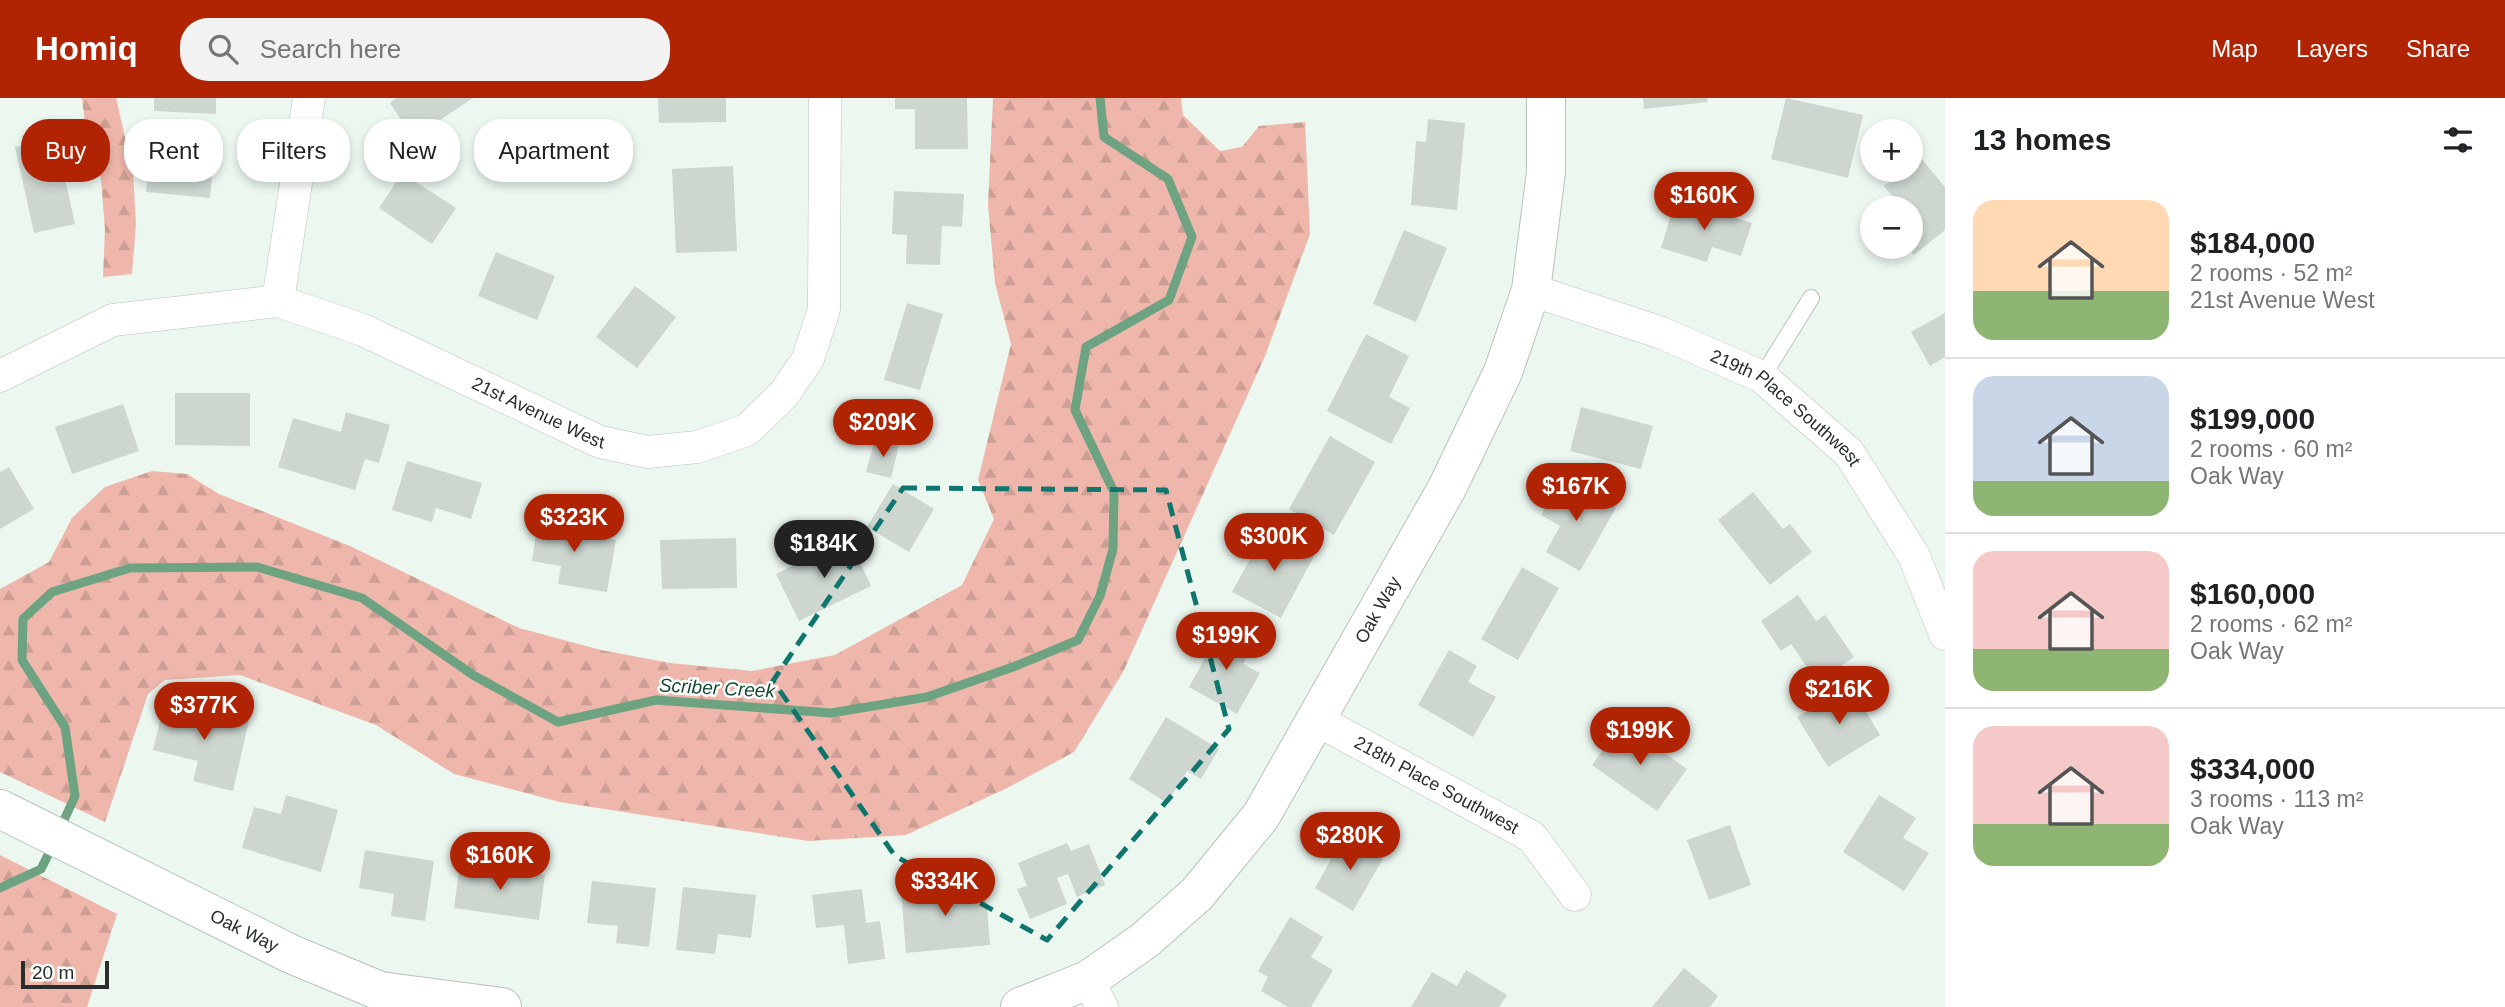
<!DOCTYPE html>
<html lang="en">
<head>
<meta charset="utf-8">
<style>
	:root { --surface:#fff; --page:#f2f2f2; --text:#202124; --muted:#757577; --line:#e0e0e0; --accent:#b02303 }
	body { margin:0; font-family:Arial,sans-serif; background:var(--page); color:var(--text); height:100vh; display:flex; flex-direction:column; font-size:26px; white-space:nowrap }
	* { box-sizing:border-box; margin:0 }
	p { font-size:23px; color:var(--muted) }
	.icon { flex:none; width:38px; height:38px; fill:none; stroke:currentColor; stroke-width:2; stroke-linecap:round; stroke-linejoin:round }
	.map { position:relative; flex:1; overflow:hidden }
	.details { display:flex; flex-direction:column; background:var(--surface); width:560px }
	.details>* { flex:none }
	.banner { position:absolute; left:21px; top:21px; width:665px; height:63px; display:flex; gap:14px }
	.buttons { position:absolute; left:1860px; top:21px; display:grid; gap:14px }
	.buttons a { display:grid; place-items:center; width:63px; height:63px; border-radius:50%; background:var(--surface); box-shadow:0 4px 10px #0003; font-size:35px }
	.scale { position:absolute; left:21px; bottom:18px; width:88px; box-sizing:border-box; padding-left:7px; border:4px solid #292d2b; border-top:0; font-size:19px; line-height:24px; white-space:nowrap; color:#292d2b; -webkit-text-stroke:5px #fff; paint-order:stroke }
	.price { position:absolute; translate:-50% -60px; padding:0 16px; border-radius:24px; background:var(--accent); color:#fff; font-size:23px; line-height:46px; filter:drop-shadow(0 2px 4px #0008) }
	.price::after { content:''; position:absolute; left:50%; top:42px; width:21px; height:16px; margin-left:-10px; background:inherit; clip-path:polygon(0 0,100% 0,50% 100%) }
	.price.current { background:#222; color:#fff }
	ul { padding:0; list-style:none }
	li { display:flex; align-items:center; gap:21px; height:175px; padding:0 28px }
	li+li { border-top:2px solid var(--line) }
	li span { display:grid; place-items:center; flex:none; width:196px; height:140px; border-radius:21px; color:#555 }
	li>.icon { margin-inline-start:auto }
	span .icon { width:84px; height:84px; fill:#fffc; stroke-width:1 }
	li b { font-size:30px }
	h2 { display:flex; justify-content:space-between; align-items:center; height:84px; padding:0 28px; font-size:30px }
	.chip { padding:0 24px; border-radius:28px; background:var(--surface); box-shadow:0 4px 10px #0003; font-size:24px; line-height:63px }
	.chip.current { background:var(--accent); color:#fff }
	header { display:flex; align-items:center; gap:42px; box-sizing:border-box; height:98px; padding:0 35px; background:var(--accent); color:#fff }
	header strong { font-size:33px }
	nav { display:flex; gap:38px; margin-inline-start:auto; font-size:24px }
	.search { width:490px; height:63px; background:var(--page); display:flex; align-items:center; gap:18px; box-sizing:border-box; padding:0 24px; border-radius:28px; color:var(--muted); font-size:26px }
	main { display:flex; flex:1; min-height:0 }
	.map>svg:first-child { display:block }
</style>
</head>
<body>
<header>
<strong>Homiq</strong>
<div class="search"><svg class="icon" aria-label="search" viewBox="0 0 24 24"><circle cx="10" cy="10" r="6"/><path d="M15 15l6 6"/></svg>Search here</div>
<nav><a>Map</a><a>Layers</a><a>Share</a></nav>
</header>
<main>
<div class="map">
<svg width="1945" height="909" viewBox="0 0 1945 909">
	<defs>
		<pattern id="forest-firs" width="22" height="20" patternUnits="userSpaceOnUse" patternTransform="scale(1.75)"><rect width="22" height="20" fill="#efb7ab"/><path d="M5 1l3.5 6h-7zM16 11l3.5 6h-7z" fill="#cd9e93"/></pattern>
	</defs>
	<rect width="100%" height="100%" fill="#ecf7f0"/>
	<path fill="url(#forest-firs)" d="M82 0H116L133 74 136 126 132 176 103 179 105 132 101 81 86 33Z
		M993 0H1181L1183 17 1220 53 1242 49 1259 28 1305 24 1310 136 1265 258 1123 574 1074 654 1007 690 906 737 808 743 560 704 454 676 376 627 240 577 165 582 148 596 105 724 0 674V491L49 464 72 420 105 389 152 373 187 376 219 396 350 448 519 530 601 552 670 565 752 573 835 557 962 487 994 421 978 382 1011 246 995 185 988 107Z
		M0 757 117 816 87 909H0Z"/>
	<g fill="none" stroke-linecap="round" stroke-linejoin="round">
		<path stroke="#6ea382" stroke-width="9" d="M60 731 75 698 65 629 22 562 23 521 52 494 130 470 257 469 362 500 473 577 558 624 656 602 831 615 927 599 1013 569 1078 542 1100 498 1113 451 1114 394 1075 312 1086 249 1169 202 1192 139 1168 81 1104 39 1100 0
			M0 790 41 771 53 747"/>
	</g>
	<path fill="#cdd7d0" d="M154 0H216V16L154 13Z
		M396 0H473L413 40 390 5Z
		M658 0H726V24L659 25Z
		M895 0H967L968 51H915V11H895Z
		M1643 0H1707L1708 4 1644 11Z
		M1786 0 1863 17 1848 80 1771 61Z
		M1428 21 1465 25 1457 112 1411 107 1416 43 1426 44Z
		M56 40 75 126 34 135 15 49Z
		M151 51 214 58 210 100 146 94Z
		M1920 59 1945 89V132L1914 157 1907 149H1911V110H1902L1884 88 1904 72H1911V66Z
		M733 68 737 153 676 155 672 71Z
		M402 75 456 110 432 146 379 110Z
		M894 93 964 96 962 129 942 128 940 167 906 166 907 137 892 136Z
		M1676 101 1752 125 1741 158 1712 149 1707 164 1661 150Z
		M1404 132 1447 150 1416 224 1373 206Z
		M496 154 555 178 537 222 478 198Z
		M635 188 676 219 637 270 596 239Z
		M907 205 943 216 920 292 884 282Z
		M1945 215V259L1930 268 1911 234Z
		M1366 236 1409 258 1389 299 1410 310 1391 346 1327 313Z
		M175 295H250V348L175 347Z
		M123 306 139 353 72 376 55 329Z
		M1581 309 1653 328 1641 371 1570 353Z
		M346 314 390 327 379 365 365 361 355 392 278 369 293 320 341 334Z
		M1330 338 1375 364 1334 437 1289 411Z
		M875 341 899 347 891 380 866 374Z
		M407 363 482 385 471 421 436 410 432 424 392 412Z
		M9 369 34 411 0 431V374Z
		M1562 380 1616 410 1580 473 1546 454 1560 428 1541 417Z
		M893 386 934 411 909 454 867 429Z
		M1753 394 1783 431 1790 426 1812 454 1770 487 1718 422Z
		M539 415 571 420 569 434 616 442 607 494 558 486 561 468 532 463Z
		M1267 430 1315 456 1281 520 1232 494Z
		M736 440 737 490 662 491 660 442Z
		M849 440 871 488 799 523 776 476Z
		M1522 469 1559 490 1518 562 1481 541Z
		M1798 497 1816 523 1825 517 1854 559 1817 584 1791 546 1781 553 1761 523Z
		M1222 529 1254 547 1243 566 1260 575 1237 616 1189 589Z
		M1449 552 1477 568 1468 584 1496 599 1473 639 1418 607Z
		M1850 587 1880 637 1828 669 1797 619Z
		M165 603 249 623 233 693 193 683 198 663 153 652Z
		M1166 619 1219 651 1201 681 1187 673 1167 705 1129 681Z
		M1622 625 1687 671 1657 713 1592 667Z
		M286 697 338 712 321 774 242 750 254 709 281 716Z
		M1879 697 1916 720 1903 740 1929 755 1904 793 1843 754Z
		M1730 727 1751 787 1709 802 1687 742Z
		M1346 735 1385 757 1353 813 1315 790Z
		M1067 745 1071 753 1089 746 1105 787 1077 799 1068 776 1057 780 1067 806 1030 821 1017 791 1027 788 1018 765Z
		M365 752 434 763 425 823 391 818 394 796 359 790Z
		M460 765 545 777 539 822 454 810Z
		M592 783 656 790 649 849 616 845 618 828 587 825Z
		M985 785 990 847 906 855 901 793Z
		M683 789 756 797 751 840 718 836 715 856 676 852Z
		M862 791 866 825 880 823 885 861 848 866 844 827 816 830 812 797Z
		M1290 819 1323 839 1311 859 1333 872 1311 909H1288L1261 893 1268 879 1258 873Z
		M1684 870 1718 898 1710 909H1652Z
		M1466 872 1507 897 1499 909H1411L1432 874 1457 888Z"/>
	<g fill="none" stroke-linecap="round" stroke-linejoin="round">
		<g stroke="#b8c3bb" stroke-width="18">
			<path id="lane" d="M1762 279 1811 200"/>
		</g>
		<g stroke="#b8c3bb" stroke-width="33">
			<g id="street">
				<path id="s1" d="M1531 192 1662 235 1762 279 1849 355 1914 458 1945 536"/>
				<path d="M278 203 309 0"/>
				<path id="s2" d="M0 278 113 222 278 203 363 232 600 344 648 354 697 349 747 332 784 296 808 261 824 211 825 0"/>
				<path id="s3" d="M1317 622 1532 739 1575 797"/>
				<path d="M1088 882 1102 909"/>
			</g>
		</g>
		<g stroke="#b8c3bb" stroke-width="40">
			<g id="secondary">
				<path id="s4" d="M0 711 291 856 380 893 502 909"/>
				<path id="s5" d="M1020 909 1088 882 1145 842 1197 796 1261 718 1447 390 1503 274 1531 192 1546 74V0"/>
			</g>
		</g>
		<use href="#lane" stroke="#fff" stroke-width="16"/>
		<use href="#street" stroke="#fff" stroke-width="32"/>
		<use href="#secondary" stroke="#fff" stroke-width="38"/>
	</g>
	<path fill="none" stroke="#0f766e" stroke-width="5" stroke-dasharray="14 9" stroke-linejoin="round" d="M903 390 1166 392 1229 631 1047 842 895 758 773 583Z"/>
	<g text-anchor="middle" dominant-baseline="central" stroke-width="5" stroke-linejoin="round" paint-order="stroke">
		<g font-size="18" fill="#292d2b" stroke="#fff">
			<text stroke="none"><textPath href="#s2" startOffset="576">21st Avenue West</textPath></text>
			<text stroke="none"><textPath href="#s1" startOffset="284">219th Place Southwest</textPath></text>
			<text stroke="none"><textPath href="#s5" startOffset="550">Oak Way</textPath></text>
			<text stroke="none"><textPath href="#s3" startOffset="136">218th Place Southwest</textPath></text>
			<text stroke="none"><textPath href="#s4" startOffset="273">Oak Way</textPath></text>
		</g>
		<g font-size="19" font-style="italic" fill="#144b2e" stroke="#fff">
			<text transform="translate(717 590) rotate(3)">Scriber Creek</text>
		</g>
	</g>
</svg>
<div class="buttons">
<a>+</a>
<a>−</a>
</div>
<div class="scale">20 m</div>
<b class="price" style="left:1704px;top:134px">$160K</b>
<b class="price" style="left:883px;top:361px">$209K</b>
<b class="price" style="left:1576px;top:425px">$167K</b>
<b class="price" style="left:574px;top:456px">$323K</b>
<b class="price" style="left:1274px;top:475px">$300K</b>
<b class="price current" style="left:824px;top:482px">$184K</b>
<b class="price" style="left:1226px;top:574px">$199K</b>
<b class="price" style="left:1839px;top:628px">$216K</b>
<b class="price" style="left:204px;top:644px">$377K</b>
<b class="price" style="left:1640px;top:669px">$199K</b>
<b class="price" style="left:1350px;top:774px">$280K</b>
<b class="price" style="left:500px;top:794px">$160K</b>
<b class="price" style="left:945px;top:820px">$334K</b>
<div class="banner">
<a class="chip current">Buy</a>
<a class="chip">Rent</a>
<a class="chip">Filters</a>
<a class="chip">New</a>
<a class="chip">Apartment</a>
</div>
</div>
<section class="details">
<h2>13 homes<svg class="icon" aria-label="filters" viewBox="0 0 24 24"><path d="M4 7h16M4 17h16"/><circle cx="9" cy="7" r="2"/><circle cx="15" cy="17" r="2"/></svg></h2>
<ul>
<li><span style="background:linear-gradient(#ffd9b3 65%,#8fb573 0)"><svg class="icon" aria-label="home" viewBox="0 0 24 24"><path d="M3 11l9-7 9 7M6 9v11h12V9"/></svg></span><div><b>$184,000</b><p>2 rooms · 52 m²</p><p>21st Avenue West</p></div></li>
<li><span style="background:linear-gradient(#c9d6e8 75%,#8fb573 0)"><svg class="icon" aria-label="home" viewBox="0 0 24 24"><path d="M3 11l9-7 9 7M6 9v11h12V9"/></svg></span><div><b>$199,000</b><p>2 rooms · 60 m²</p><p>Oak Way</p></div></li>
<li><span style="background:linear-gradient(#f6c9c9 70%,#8fb573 0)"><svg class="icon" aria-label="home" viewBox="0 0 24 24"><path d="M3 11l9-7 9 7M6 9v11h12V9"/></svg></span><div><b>$160,000</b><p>2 rooms · 62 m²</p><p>Oak Way</p></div></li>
<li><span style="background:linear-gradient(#f6c9c9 70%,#8fb573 0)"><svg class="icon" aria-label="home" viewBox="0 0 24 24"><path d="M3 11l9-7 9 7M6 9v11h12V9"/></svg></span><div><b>$334,000</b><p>3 rooms · 113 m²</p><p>Oak Way</p></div></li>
</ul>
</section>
</main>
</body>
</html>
